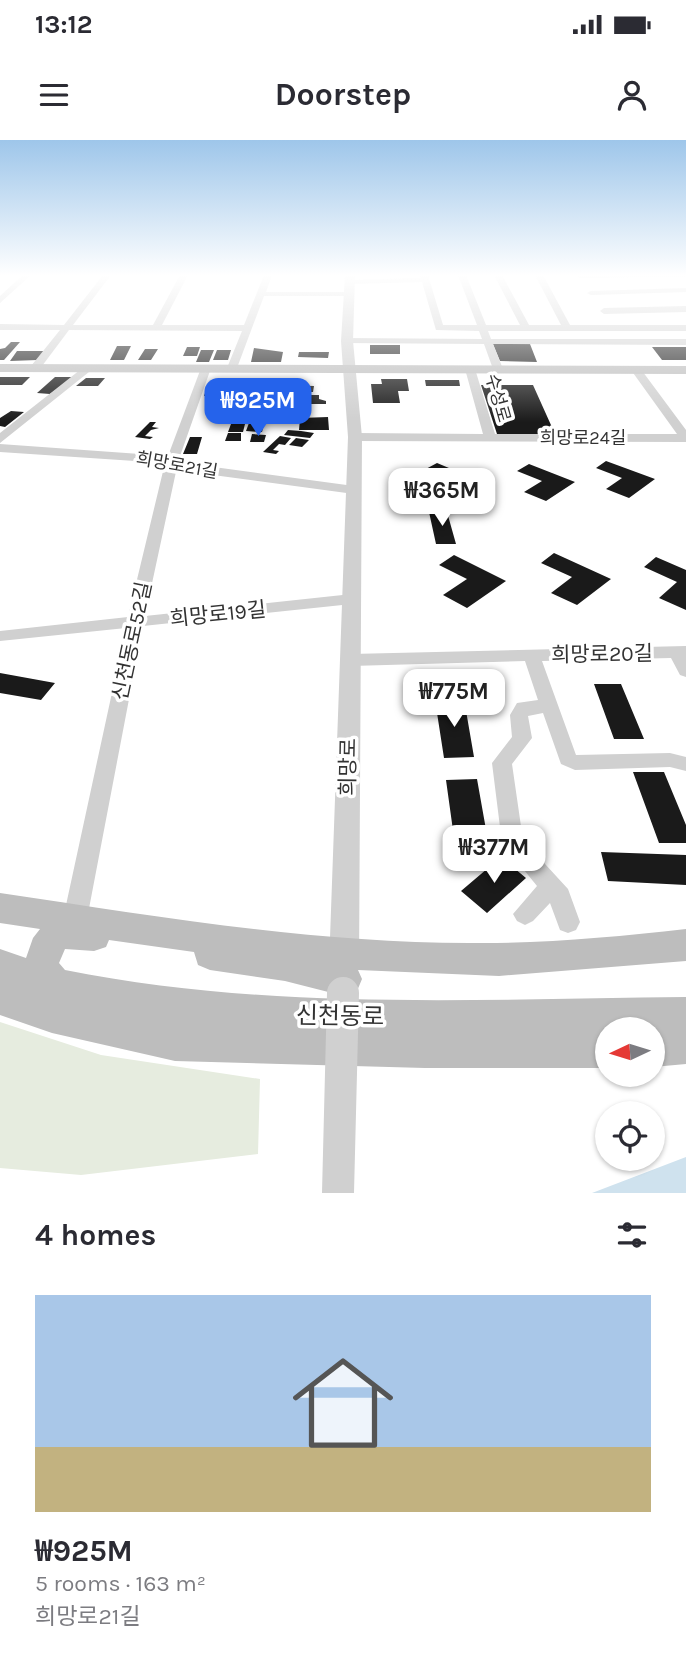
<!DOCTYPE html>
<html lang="en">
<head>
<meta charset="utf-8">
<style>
	:root { --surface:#fff; --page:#f7f7f7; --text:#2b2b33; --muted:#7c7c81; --accent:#2563eb }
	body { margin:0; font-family:Karla,"Noto Sans KR",sans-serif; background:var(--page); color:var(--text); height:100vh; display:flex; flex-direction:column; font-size:26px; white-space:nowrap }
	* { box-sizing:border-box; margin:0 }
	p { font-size:23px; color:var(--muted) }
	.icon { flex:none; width:38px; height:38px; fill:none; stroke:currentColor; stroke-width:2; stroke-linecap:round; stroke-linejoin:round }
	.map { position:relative; height:1053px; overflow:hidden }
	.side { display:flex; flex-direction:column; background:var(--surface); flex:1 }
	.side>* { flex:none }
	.needle { width:46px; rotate:266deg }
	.tools { position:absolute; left:595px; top:877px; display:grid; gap:14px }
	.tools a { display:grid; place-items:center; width:70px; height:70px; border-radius:50%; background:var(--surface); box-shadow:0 2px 5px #0004; font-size:35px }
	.price { position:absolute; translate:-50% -60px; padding:0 16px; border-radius:14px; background:#fff; color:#222; font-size:23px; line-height:46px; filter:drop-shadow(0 2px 4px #0008) }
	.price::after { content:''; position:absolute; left:50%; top:42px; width:21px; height:16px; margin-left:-10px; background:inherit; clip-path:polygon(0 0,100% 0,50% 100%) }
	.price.current { background:var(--accent); color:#fff }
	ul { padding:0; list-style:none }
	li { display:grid; align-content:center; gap:14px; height:371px; padding:0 35px }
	li span { display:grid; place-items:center; height:217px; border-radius:0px; color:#555 }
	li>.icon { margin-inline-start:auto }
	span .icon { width:126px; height:126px; fill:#fffc; stroke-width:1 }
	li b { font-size:30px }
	h2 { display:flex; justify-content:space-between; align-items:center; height:84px; padding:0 35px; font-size:30px }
	.status { display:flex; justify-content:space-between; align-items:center; height:49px; padding:0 35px; background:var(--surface); direction:ltr }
	.status svg { height:19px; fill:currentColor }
	header { display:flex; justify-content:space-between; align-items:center; height:91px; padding:0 35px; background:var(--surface); font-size:32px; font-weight:700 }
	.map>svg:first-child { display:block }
</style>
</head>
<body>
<div class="status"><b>13:12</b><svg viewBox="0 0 49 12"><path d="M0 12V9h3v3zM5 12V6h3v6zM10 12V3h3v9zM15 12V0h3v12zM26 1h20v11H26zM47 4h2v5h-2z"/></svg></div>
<header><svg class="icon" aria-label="menu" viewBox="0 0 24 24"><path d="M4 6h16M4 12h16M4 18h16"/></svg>Doorstep<svg class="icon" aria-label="person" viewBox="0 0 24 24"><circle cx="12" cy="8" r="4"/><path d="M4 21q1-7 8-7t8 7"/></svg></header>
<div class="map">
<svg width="686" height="1053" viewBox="0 0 686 1053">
	<rect width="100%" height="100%" fill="#fff"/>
	<path fill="#e6ecdf" d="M0 882 101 915 260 939 258 1014 81 1035 0 1028Z"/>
	<path fill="#cfe2ee" d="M686 1017V1053H592Z"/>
	<path fill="#1a1a1a" d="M11 202H20L4 220H0V209L5 208Z
		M493 204H530L537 222 500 221Z
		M370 205H400V214H370Z
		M117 206H131L124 220H110Z
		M187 207H200L197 216H183Z
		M652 207H686V220H662Z
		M254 208 283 212 281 222H251Z
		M145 209H158L151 220H138Z
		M201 210H214L209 222H196Z
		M217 210H231L228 220H213Z
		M17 211H44L37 220 10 221Z
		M299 212H329L328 218 298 217Z
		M0 237H30L22 245H0Z
		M55 237H74L50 254 37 253Z
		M86 238H105L98 246H76Z
		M381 239H407L409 251H398L400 263H373L371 244H382Z
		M425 240H459L460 246H426Z
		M208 244H226L223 256H204Z
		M231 244H264L254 280H257L256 284H264L262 292 246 291 249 283H233L240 254H252V252H229Z
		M274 245 314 246 313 252H273Z
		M481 245H533L555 294H497Z
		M279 255 302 256 301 260H278Z
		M305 255H319V259L326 261V264H304Z
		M11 271 24 272 5 287 0 286V278Z
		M328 277 329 290H299L300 278Z
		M150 282H156L152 287 159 288 151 290 145 296 153 297 150 299 135 297Z
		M231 284H245L243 292H228Z
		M288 290 301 291 314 293 310 298 284 295Z
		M228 293H241V301H225Z
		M252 294 266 295 264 302H250Z
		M280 296 291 298 285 305 279 304 273 310 279 311 276 314 263 312Z
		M190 297H202L197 314H183Z
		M296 298 309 300 302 307 289 305Z
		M606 321 655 339 629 358 606 349 622 338 596 328Z
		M437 323 480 341 447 360 428 351 448 340 424 330Z
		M529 324 575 342 546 361 524 352 542 341 517 331Z
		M429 372H447L456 404H436Z
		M554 413 611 439 577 465 551 453 572 437 541 423Z
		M454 415 506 441 467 468 443 455 467 439 439 425Z
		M656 417 686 430V470L659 458 677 442 644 427Z
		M0 533 55 543 41 560 0 553Z
		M594 544H621L644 599H614Z
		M464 559 474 617 444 618 435 560Z
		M633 632H664L686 685V703H659Z
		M477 639 490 712H456L446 640Z
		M601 712 686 715V745L608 741Z
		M501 717 526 738 487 773 461 751Z"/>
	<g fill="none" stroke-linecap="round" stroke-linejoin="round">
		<path fill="#d0d0d0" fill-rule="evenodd" d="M23 135H31L0 163V156Z
			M103 135H111L73 185H153L180 135H188L162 185H244L264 135H272L266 152H350L354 154 350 156H264L237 228 232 231 227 228 242 191 69 190 39 230H31V226L60 190H0V184L64 185Z
			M420 135H428L443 185H477L458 135H466L486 185H520L494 135H502L529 185H561L535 135H543L570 185H686V191H488L491 199H686V205L493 204 503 229 498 232 493 229 484 204 344 203 342 201 347 198 482 199 479 191 436 190 422 142 350 144 346 142 350 140 421 138Z
			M577 135H686V137L580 138Z
			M686 148V152L591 155 587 153 591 151Z
			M686 166V172L604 174 600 171 604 168Z
			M206 225 211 228 179 319 199 325 354 346 361 350 354 354 198 333 177 327 145 476 352 454 360 459 352 464 143 486 87 779 83 787 75 790 67 787 63 779 126 488 0 501V491L128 477 165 323 0 312V304L168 316 201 228Z
			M85 226 94 228 0 303V293Z
			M470 226 475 229 495 294H677L631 230 636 227 640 228 686 290V302L355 301 349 297 355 293 483 294 465 229Z
			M686 506V537L680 535 671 518 542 521 576 615 670 613 686 617V631L670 627 575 630 561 624 543 573 528 576 532 598 512 624 523 700 568 749 580 782 576 790 568 793 560 790 550 763 533 781 525 785 517 781 513 774 537 746 502 703 492 623 512 597 510 575 517 563 538 560 525 521 351 526 342 520 351 514Z"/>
		<path fill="#d0d0d0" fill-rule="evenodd" d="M345 135H355L353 201 362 297 359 826 355 836 344 840 333 836 329 826 348 297 341 201Z"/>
		<path fill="#bdbdbd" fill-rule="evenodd" d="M0 224 686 226V234L0 232Z
			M0 753C155 776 312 803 469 803 542 804 614 797 686 789V821L499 836 358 830 362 839 357 851 344 856 285 841 210 830 198 825 194 812 109 800 106 807 94 811 65 809 59 823 65 830C268 871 479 859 686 857V924L653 927V889H607V928H425L175 921 52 893 0 875V809L26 818 33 798 40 789 0 783Z"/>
		<path stroke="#d0d0d0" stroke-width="32" d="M338 1053 343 853"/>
	</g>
	<linearGradient id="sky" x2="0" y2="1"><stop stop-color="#9ec6ea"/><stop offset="0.48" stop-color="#fff"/><stop offset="1" stop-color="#fff" stop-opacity="0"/></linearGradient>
	<rect width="686" height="282" fill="url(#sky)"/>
	<g text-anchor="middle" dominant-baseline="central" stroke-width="7" stroke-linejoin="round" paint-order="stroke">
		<g font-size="18" fill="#333" stroke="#fff">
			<text transform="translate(498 258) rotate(74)">수성로</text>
			<text x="583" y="298">희망로24길</text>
			<text transform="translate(177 325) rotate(10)">희망로21길</text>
		</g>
		<g font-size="21" fill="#333" stroke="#fff">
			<text transform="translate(218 474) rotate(-6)">희망로19길</text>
			<text transform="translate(132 501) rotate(-78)">신천동로52길</text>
			<text transform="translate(602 514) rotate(-1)">희망로20길</text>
			<text transform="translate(348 627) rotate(-89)">희망로</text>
		</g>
		<g font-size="24" fill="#333" stroke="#fff">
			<text transform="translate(340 876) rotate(1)">신천동로</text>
		</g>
	</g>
</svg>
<div class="tools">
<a><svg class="needle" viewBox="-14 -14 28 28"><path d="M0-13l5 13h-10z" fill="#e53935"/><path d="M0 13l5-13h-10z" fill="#7c7c81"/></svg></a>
<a><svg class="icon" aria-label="locate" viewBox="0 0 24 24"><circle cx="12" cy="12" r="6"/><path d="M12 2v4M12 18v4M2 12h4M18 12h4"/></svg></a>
</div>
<b class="price current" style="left:258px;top:298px">₩925M</b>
<b class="price" style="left:442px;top:388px">₩365M</b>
<b class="price" style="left:454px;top:589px">₩775M</b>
<b class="price" style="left:494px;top:745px">₩377M</b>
</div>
<section class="side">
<h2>4 homes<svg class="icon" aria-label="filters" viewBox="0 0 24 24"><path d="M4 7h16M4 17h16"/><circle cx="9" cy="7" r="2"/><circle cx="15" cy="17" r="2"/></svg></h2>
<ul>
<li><span style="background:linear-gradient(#a9c7e8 70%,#c2b280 0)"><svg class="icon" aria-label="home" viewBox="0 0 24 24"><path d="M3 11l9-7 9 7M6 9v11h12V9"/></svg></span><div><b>₩925M</b><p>5 rooms · 163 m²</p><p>희망로21길</p></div></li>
</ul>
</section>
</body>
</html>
